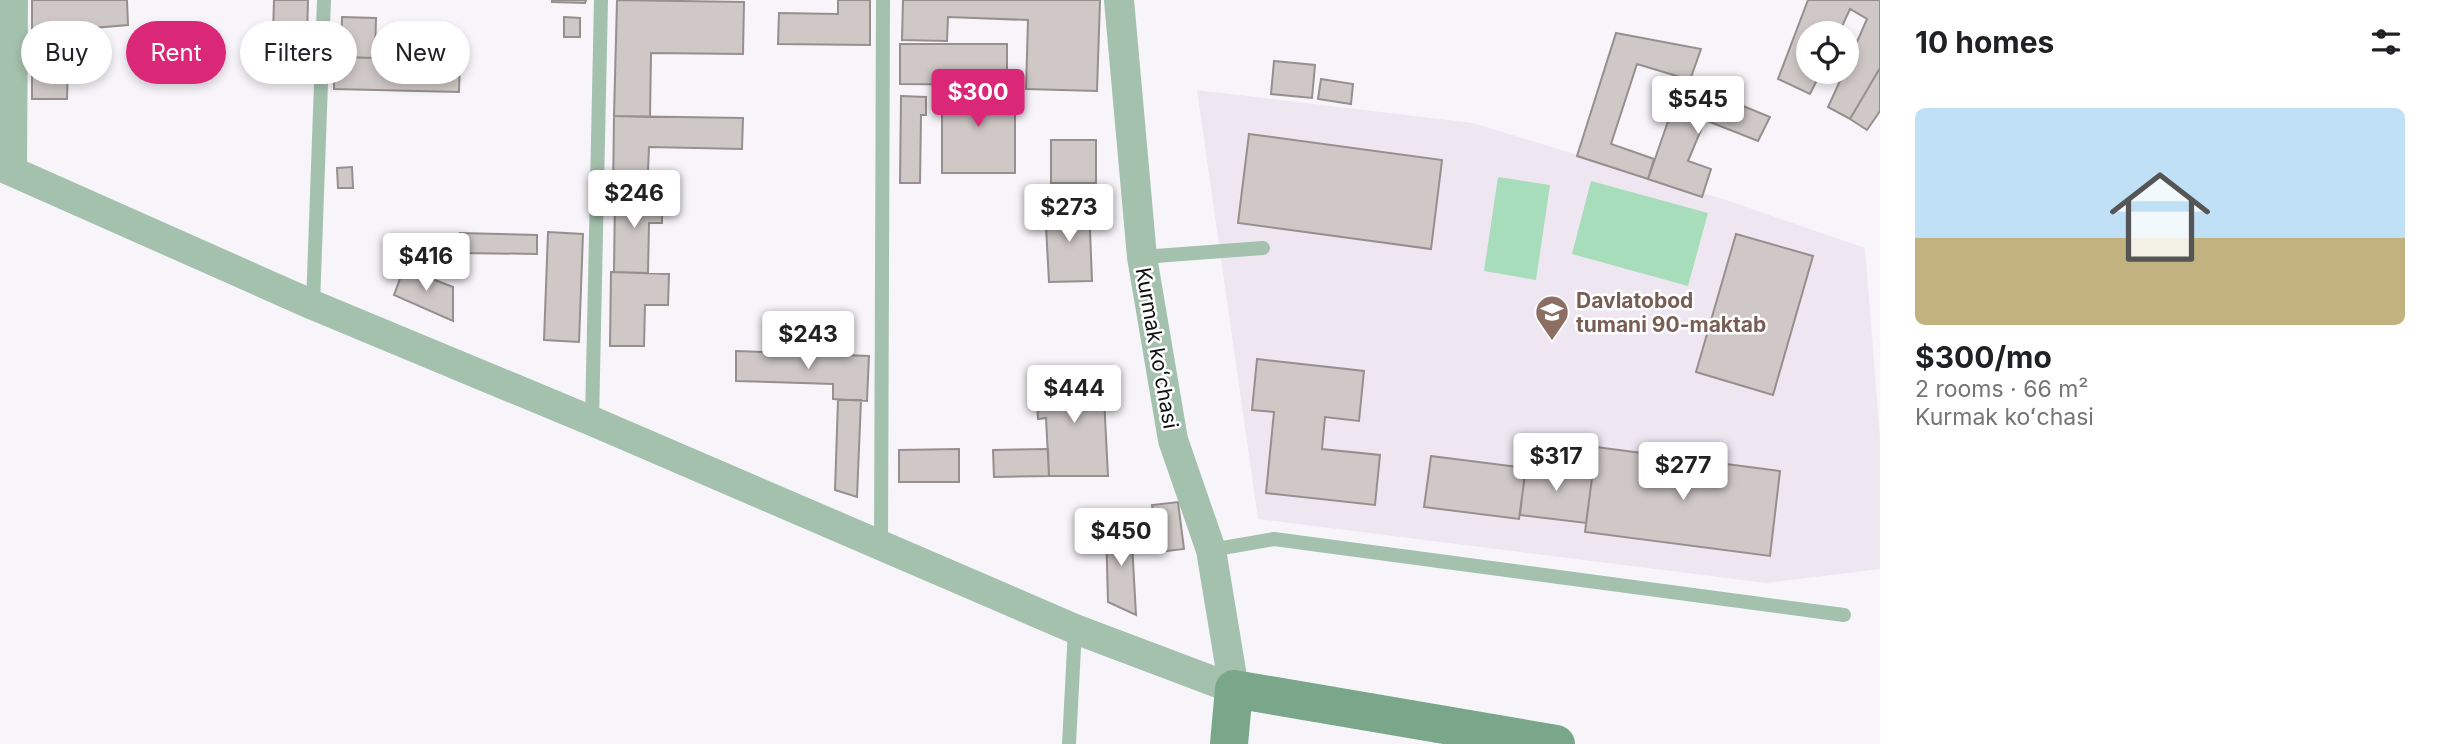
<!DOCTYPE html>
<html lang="en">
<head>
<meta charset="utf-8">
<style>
	:root { --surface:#fff; --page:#f6f6f6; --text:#202124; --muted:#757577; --line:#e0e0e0; --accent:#db2777 }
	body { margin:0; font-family:Inter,sans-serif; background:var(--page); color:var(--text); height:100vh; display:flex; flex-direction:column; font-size:26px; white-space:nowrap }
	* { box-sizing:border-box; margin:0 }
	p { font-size:23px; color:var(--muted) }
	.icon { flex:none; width:38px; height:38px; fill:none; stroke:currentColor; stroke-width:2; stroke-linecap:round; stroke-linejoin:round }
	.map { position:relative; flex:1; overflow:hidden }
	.details { display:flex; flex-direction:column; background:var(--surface); width:560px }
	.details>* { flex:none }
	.hud { position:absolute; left:21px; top:21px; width:665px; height:63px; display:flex; gap:14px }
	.tools { position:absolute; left:1796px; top:21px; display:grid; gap:14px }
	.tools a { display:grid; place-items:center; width:63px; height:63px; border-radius:50%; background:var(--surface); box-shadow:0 4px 10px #0003; font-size:35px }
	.price { position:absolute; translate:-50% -60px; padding:0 16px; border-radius:7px; background:#fff; color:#222; font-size:23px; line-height:46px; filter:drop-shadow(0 2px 4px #0008) }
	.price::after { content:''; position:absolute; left:50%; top:42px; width:21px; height:16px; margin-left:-10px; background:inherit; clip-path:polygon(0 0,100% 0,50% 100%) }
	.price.active { background:var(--accent); color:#fff }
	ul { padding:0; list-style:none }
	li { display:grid; align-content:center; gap:14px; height:371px; padding:0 35px }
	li+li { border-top:2px solid var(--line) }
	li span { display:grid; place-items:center; height:217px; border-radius:10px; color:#555 }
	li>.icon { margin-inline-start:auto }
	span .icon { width:126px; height:126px; fill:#fffc; stroke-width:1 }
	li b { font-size:30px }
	h2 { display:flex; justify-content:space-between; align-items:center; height:84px; padding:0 35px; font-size:30px }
	.chip { padding:0 24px; border-radius:32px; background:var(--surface); box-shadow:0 4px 10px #0003; font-size:24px; line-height:63px }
	.chip.active { background:var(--accent); color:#fff }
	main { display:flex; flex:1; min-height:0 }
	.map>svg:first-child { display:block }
</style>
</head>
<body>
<main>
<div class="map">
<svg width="1880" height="744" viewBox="0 0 1880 744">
	<rect width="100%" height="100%" fill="#f8f5fa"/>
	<path fill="#eee7f2" d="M1197 90 1473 123 1729 201 1865 248 1880 437V569L1766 583 1258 519Z"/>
	<path fill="#a7ddbb" d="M1498 177 1550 185 1536 280 1484 271Z
		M1591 181 1708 213 1688 286 1572 254Z"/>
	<path fill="#cfc8c7" stroke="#958f8d" stroke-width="2" d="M32 0H127L128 25 69 30 67 99H32Z
		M274 0H308L307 37 273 35Z
		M552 0H586L585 3 552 2Z
		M617 0 744 2 743 54 651 53 650 117 614 116Z
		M838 0H870V45L778 44 779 13 838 14Z
		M903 0H1100L1097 91 1026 89 1028 20 948 17 947 41 902 40Z
		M1808 0H1880V68L1850 119 1828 107 1844 72H1846V67L1867 19 1850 9 1839 33H1808V72H1821L1810 94 1778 79Z
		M342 17 376 18 375 58 341 57Z
		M564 17 580 18V37H564Z
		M1616 33 1701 49 1690 80 1637 64 1611 144 1654 159 1648 179 1577 156Z
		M900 44H1007V85L900 84Z
		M334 57 460 60 459 92 334 89Z
		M1274 61 1315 65 1312 98 1271 94Z
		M1880 68V111L1867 130 1850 119Z
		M1321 79 1353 84 1351 104 1318 99Z
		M1682 81 1770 117 1758 141 1705 120 1688 161 1711 169 1702 197 1648 179Z
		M942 85H1015V173H942Z
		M901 96 926 97V115H921L920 183H900Z
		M614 116 743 118 742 149 649 147 647 195 613 194Z
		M1249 134 1442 160 1431 249 1238 223Z
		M1051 140H1096V183H1051Z
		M352 167 353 188H338L337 168Z
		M615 194 662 195V223H649L648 273 614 272Z
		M1089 205 1092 281 1049 282 1045 208Z
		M548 232 583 234 579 342 544 340Z
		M460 233 537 235V254L460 253Z
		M1736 234 1813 256 1773 395 1696 372Z
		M404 268 453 287V321L394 295Z
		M611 272 669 274 668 305H645L644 346H610Z
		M736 351 869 356 867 401 833 399V384L736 381Z
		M1257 359 1364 371 1359 421 1325 417 1322 449 1380 455 1375 505 1266 493 1274 412 1252 410Z
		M1036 377 1103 378 1108 476H1049L1046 418 1038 419Z
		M838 400H861L857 497 835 490Z
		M1596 447 1780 471 1770 556 1585 532Z
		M959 449V482H899V450Z
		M1048 449 1049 476 994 477 993 450Z
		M1431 456 1526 468 1519 519 1424 507Z
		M1526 463 1593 471 1586 523 1520 515Z
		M1178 502 1184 549 1159 552 1152 505Z
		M1131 526 1136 615 1108 602 1106 528Z"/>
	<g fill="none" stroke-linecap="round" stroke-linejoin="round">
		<path stroke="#a4c1ad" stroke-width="14" d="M1142 257 1263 248
			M313 305 324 0
			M592 421 601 0
			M881 546 883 0
			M1211 550 1274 539 1844 615
			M1069 744 1075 629"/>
		<path stroke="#a4c1ad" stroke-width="30" d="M1119 0 1142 257 1173 440 1211 550 1234 689
			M0 166 313 305 592 421 1075 629 1234 689
			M12 171 13 0"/>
		<path stroke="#7aa689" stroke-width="38" d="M1229 744 1234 689 1556 744"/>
	</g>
	<defs>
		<g id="school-pin" transform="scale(1.75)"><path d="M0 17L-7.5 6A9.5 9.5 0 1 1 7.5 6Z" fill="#8d6e63" stroke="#fff"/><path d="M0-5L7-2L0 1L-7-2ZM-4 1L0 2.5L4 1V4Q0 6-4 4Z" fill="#fff"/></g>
	</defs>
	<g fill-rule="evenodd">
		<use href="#school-pin" x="1552" y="312"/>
	</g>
	<g text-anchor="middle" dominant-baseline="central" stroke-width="5" stroke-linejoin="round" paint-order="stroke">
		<g font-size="21" font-weight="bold" fill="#785e54" stroke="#fff" text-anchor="start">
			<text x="1576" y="300">Davlatobod<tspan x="1576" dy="24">tumani 90-maktab</tspan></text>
		</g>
		<g font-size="21" fill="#121112" stroke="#fff">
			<text transform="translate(1157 348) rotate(80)">Kurmak koʻchasi</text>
		</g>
	</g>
</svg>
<div class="tools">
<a><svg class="icon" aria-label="locate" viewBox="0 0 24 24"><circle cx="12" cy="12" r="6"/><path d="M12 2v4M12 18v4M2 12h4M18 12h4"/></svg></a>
</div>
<b class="price active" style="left:978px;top:129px">$300</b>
<b class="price" style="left:1698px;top:136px">$545</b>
<b class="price" style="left:634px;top:230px">$246</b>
<b class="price" style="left:1069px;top:244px">$273</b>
<b class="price" style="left:426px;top:293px">$416</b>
<b class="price" style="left:808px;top:371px">$243</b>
<b class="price" style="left:1074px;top:425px">$444</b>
<b class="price" style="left:1556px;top:493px">$317</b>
<b class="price" style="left:1683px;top:502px">$277</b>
<b class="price" style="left:1121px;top:568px">$450</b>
<div class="hud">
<a class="chip">Buy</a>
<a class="chip active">Rent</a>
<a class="chip">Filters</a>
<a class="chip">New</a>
</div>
</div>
<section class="details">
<h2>10 homes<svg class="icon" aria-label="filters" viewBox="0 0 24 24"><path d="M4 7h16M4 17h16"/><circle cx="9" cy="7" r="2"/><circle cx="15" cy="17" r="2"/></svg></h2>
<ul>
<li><span style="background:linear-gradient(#bfe0f5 60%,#c2b280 0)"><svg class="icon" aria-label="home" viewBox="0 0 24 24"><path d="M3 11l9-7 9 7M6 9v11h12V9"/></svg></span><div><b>$300/mo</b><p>2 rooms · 66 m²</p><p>Kurmak koʻchasi</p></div></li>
</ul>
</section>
</main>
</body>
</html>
